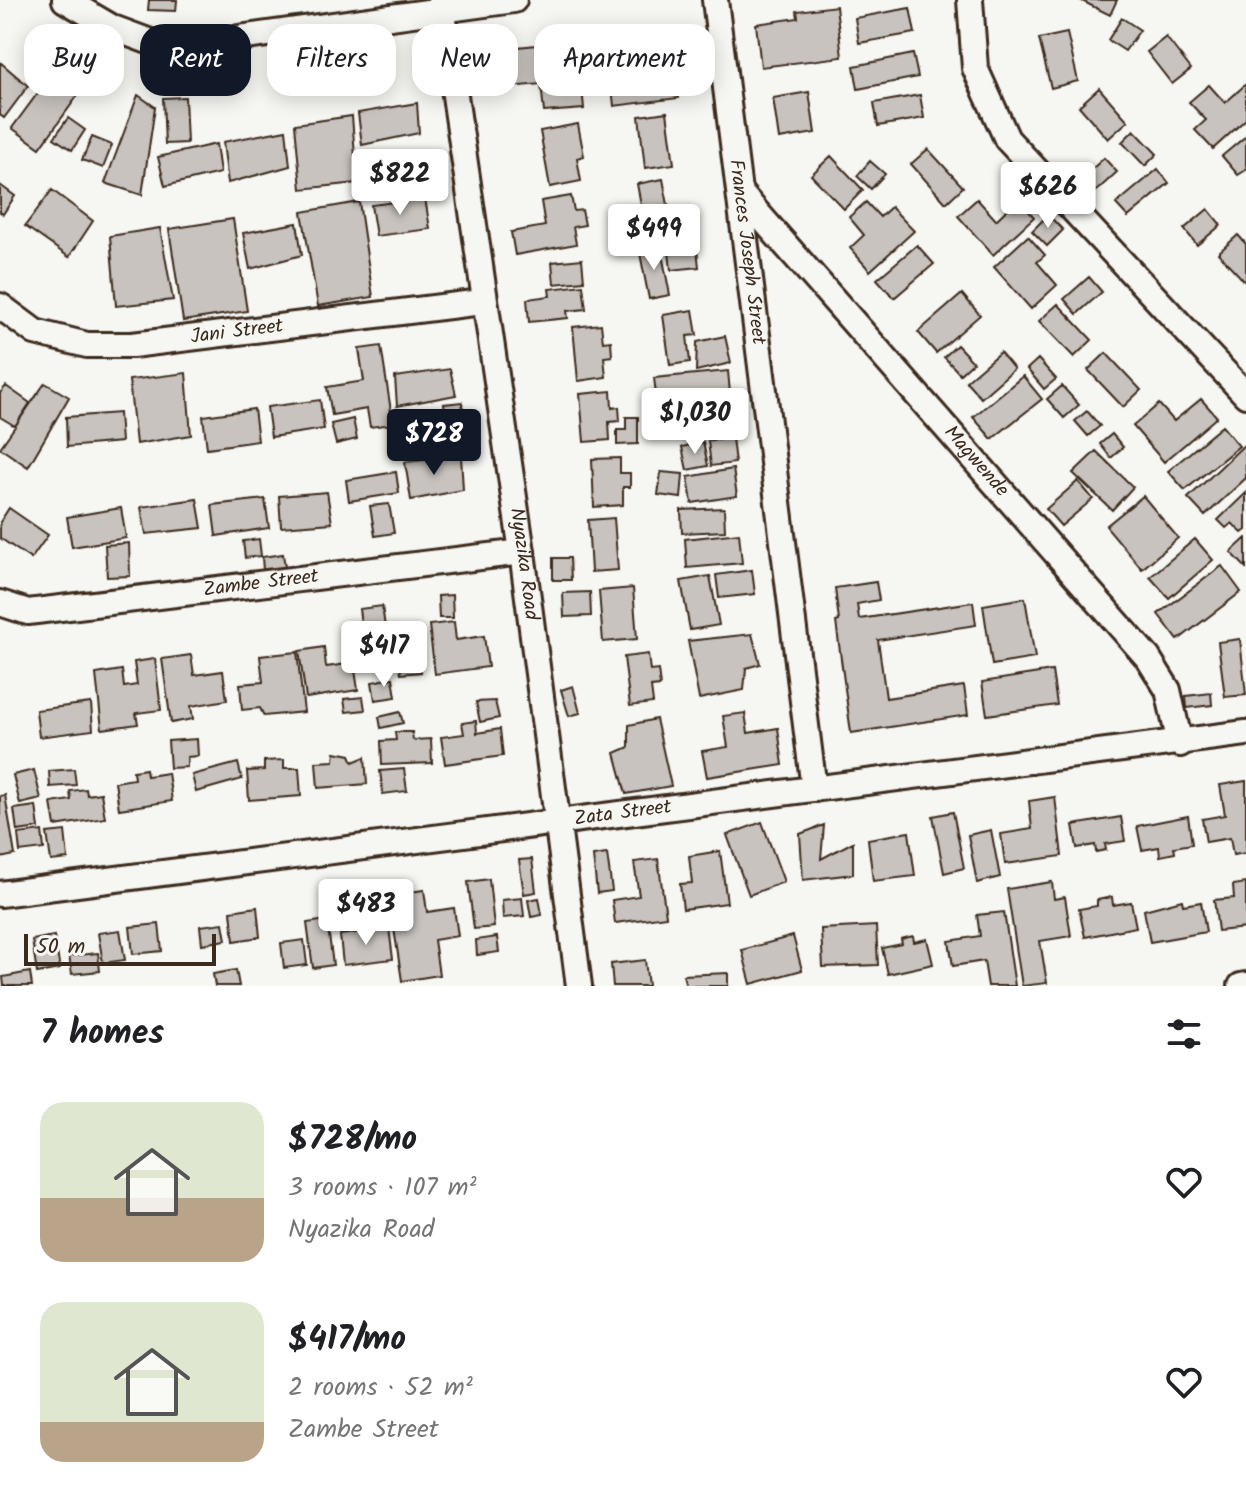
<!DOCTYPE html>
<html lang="en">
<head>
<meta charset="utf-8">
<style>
	:root { --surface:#fff; --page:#f6f6f6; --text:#202124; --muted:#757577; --accent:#111827 }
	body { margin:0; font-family:Kalam,sans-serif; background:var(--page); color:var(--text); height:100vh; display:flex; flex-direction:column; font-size:30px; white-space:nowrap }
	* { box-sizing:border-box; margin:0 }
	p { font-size:26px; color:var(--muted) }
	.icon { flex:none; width:44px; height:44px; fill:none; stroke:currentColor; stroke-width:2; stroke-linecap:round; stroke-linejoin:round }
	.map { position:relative; height:986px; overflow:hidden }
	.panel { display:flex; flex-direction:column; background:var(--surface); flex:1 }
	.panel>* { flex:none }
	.top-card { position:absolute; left:24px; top:24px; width:800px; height:72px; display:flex; gap:16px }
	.scale { position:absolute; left:24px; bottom:20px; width:192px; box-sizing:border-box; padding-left:8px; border:4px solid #3b2a1e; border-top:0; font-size:22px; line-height:28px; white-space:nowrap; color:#3b2a1e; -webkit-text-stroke:6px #f6f6f2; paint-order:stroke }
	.price { position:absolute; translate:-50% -68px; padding:0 18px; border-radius:8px; background:#fff; color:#222; font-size:26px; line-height:52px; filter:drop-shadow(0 2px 4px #0008) }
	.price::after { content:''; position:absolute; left:50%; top:48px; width:24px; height:18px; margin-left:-12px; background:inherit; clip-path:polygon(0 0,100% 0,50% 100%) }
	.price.active { background:var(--accent); color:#fff }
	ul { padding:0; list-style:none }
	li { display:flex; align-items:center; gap:24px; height:200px; padding:0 40px }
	li span { display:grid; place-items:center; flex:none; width:224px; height:160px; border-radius:24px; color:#555 }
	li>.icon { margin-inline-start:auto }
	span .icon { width:96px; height:96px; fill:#fffc; stroke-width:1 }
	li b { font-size:34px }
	h2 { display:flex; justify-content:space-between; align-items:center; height:96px; padding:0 40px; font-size:34px }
	.chip { padding:0 28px; border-radius:24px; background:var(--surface); box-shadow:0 4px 20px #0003; font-size:28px; line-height:72px }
	.chip.active { background:var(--accent); color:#fff }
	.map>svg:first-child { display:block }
</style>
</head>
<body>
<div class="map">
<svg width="1246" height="986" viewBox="0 0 1246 986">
	<rect width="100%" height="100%" fill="#f6f6f2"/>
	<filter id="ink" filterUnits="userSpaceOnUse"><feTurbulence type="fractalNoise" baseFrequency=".0125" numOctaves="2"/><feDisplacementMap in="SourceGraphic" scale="16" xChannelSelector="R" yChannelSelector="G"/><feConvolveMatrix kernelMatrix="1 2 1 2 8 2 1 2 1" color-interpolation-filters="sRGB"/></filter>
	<g filter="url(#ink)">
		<path fill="#c8c3be" stroke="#3b2a1e" stroke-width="2" d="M149 0H177L176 11 148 10Z
			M1080 0H1117L1110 15Z
			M836 6 842 57 761 67 756 24 798 18 797 11Z
			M910 8 915 33 859 43 855 18Z
			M1122 18 1140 30 1125 51 1108 40Z
			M1067 33 1078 81 1051 88 1039 39Z
			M1166 37 1191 69 1172 84 1147 52Z
			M578 41 584 109 544 112 541 84 510 87 507 48Z
			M913 54 918 77 858 89 854 66Z
			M0 62 28 86 4 118 0 115Z
			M676 69 679 98 614 106 611 78Z
			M54 71 81 91 40 148 12 128Z
			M1246 84V119L1213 149 1195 130 1206 120 1189 102 1209 85 1225 103Z
			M1099 88 1128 121 1108 139 1079 106Z
			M809 92 815 133 779 139 773 98Z
			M138 95 155 107 142 195 105 183Z
			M920 95 924 118 878 126 874 103Z
			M185 97 187 143 165 144 163 98Z
			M417 103 419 133 362 145 358 113Z
			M667 112 674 164 645 168 639 116Z
			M352 116 357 183 301 189 295 124Z
			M68 118 85 130 72 150 54 138Z
			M578 124 584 156 577 158 581 181 550 187 540 131Z
			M286 130 290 166 228 183 223 142Z
			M1134 130 1157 154 1145 166 1122 142Z
			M1246 136V170L1238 175 1222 156Z
			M92 137 112 145 103 168 82 160Z
			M216 144 220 173 165 186 158 157Z
			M928 149 963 187 946 203 911 164Z
			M831 156 863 190 844 209 811 175Z
			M1104 158 1117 172 1092 195 1079 181Z
			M870 161 885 174 871 189 857 176Z
			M1158 169 1169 183 1128 217 1116 204Z
			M393 176 394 184 373 188 372 180Z
			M663 179 673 231 647 236 637 184Z
			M0 185 15 196 3 214 0 212Z
			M52 190 93 221 69 257 25 226Z
			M571 196 574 211 582 210 585 225 573 227 576 244 515 255 511 232 545 226 541 201Z
			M425 198 430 229 376 236 371 205Z
			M977 199 996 220 1018 199 1034 217 993 255 958 216Z
			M359 202 373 297 318 306 302 212Z
			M866 202 880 217 891 207 914 231 870 271 850 248 864 235 849 217Z
			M1208 209 1221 225 1197 245 1184 229Z
			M1048 215 1063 230 1047 246 1032 231Z
			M233 219 247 311 183 321 169 229Z
			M297 223 302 255 250 269 243 233Z
			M160 228 173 300 116 306 110 236Z
			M1238 235 1246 244V283L1218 253Z
			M1028 236 1045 255 1037 262 1057 285 1031 309 994 267Z
			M696 240 699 267 671 270 668 243Z
			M660 244 670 295 649 299 639 248Z
			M917 245 934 264 894 298 877 279Z
			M582 259 584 281 554 284 552 262Z
			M1089 277 1102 292 1077 314 1064 299Z
			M583 285 586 309 567 311 568 318 529 322 527 299 550 296 549 289Z
			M962 294 980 315 936 353 918 332Z
			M1058 304 1092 340 1074 357 1039 321Z
			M693 310 697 335 687 336 690 362 670 365 663 315Z
			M601 324 603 342 611 341 612 356 604 357 606 377 578 381 573 327Z
			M725 336 731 363 696 371 697 342Z
			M957 345 973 362 960 374 944 357Z
			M381 346 393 424 370 427 367 409 332 415 327 387 364 381 359 349Z
			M1000 352 1014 369 981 398 966 381Z
			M1106 353 1141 390 1123 407 1088 370Z
			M1038 359 1056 379 1044 389 1027 369Z
			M450 369 456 395 397 406 395 377Z
			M728 371 731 404 674 409 672 393 656 394 654 378Z
			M186 373 191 435 136 444 129 380Z
			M1023 376 1042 399 992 439 973 417Z
			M45 383 69 397 28 467 0 448Z
			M6 386 30 403 15 426 0 417V393Z
			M1062 386 1079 405 1064 418 1047 399Z
			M611 391 612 408 619 407 620 421 609 422 610 440 584 442 580 394Z
			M1201 399 1217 417 1164 462 1133 426 1159 404 1174 421Z
			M320 400 324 429 271 437 267 407Z
			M462 402 465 423 447 426 444 404Z
			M254 409 258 441 207 448 203 416Z
			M1087 411 1100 426 1088 436 1075 421Z
			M119 413 121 442 67 447 66 417Z
			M626 417H638V444L617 445V430H626Z
			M353 419 357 439 336 444 331 424Z
			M1222 426 1239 446 1185 490 1168 471Z
			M1112 434 1123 447 1111 458 1100 444Z
			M732 438 735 463 711 466 708 441Z
			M703 442 708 466 687 470 682 447Z
			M1245 444 1246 478 1205 516 1188 498Z
			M1096 451 1133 487 1112 510 1073 473Z
			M461 456 463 490 411 500 405 462Z
			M620 458V473H630V487H623V505L594 507 592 459Z
			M733 469 737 496 692 503 688 477Z
			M396 472 399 493 349 501 346 480Z
			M661 472 683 474 681 498 658 495Z
			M1078 481 1093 499 1061 526 1046 509Z
			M327 492 332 523 281 527 279 496Z
			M1246 493V530L1242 533 1232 523 1226 528 1218 520Z
			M1143 496 1178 538 1142 569 1106 526Z
			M197 499 202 528 146 534 141 507Z
			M265 499 269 528 216 536 212 505Z
			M389 504 394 533 375 536 370 506Z
			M9 508 48 535 31 559 0 538V522Z
			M121 508 126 538 72 547 67 517Z
			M724 508 725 531 682 533 681 510Z
			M614 518 618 570 591 572 588 520Z
			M739 533 742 563 687 568 685 539Z
			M1246 538V568L1231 552Z
			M259 539 261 556 245 558 243 541Z
			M1195 539 1213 560 1169 598 1150 577Z
			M129 543 130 576 107 577 105 545Z
			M283 554 285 567 263 570 262 557Z
			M553 558H570L571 580H553Z
			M1222 566 1241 592 1178 640 1158 614Z
			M752 570 755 594 719 598 716 575Z
			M710 576 719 625 690 630 681 581Z
			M876 582 879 600 857 604 859 619 973 602 976 625 878 640 886 698 964 686 968 715 851 733 836 622 839 621 835 588Z
			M633 588 637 639 603 642 599 591Z
			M590 592 591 616 564 617 563 593Z
			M452 595 453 618H439L438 596Z
			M1025 598 1035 658 992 665 983 605Z
			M382 606 388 648 365 652 359 609Z
			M454 622 456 640 484 636 488 667 435 674 429 625Z
			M752 634 760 664 746 668 744 690 699 699 688 641Z
			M1240 639 1246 695 1225 697 1218 642Z
			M417 646 421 672 401 674 398 649Z
			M324 647 326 667 354 663 358 690 306 698 299 651Z
			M297 652 304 712 264 716 260 708 242 710 240 684 263 682 260 656Z
			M648 654 650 671 658 670 660 686 651 687 653 703 630 706 624 657Z
			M191 655 194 675 223 671 227 700 191 706 193 719 171 723 162 659Z
			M155 659 161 710 136 713 138 724 102 729 96 674 122 670 124 687 137 685 134 662Z
			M1052 671 1057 705 987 715 982 682Z
			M393 678 396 697 375 700 372 682Z
			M573 686 580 713 569 716 561 690Z
			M1211 693 1212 705 1187 708 1186 696Z
			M363 697 365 710 346 712 344 699Z
			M495 701 499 718 480 722 476 702Z
			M91 703 93 730 39 737 36 710Z
			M400 712 403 723 381 728 379 717Z
			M745 713 748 733 778 728 783 765 707 777 702 751 728 747 723 716Z
			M656 719 671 786 626 794 615 753 629 747V725Z
			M476 721 477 733 500 729 503 756 445 764 441 737 464 734 462 723Z
			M395 732H412L413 740 431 739 432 763 382 765 381 741 396 740Z
			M197 739 198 756 187 757V767L170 768 168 741Z
			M335 752 350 755 353 762 365 757 367 784 318 788 316 762 334 761Z
			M284 760V768H299L301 796 249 800 247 771 264 770V761Z
			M238 763 242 779 196 792 192 775Z
			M74 769 76 785 50 787 49 771Z
			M146 769 147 776 168 773 172 801 119 809 115 782 134 779 133 771Z
			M404 769 407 791 383 794 380 771Z
			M34 770 41 799 20 804 13 775Z
			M1246 781V853L1233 855 1230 838 1206 842 1202 819 1225 815 1220 785Z
			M86 789 87 795 101 793 105 818 55 826 51 803 71 800 70 791Z
			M5 795 15 855 0 858V796Z
			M1055 797 1062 856 1005 864 1001 834 1032 829 1029 801Z
			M36 806 39 828 17 831 14 809Z
			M953 812 964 868 944 873 933 816Z
			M1188 816 1192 844 1174 847 1175 853 1160 856 1159 847 1142 850 1137 826Z
			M1121 817 1125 841 1105 844 1106 850 1096 852 1095 845 1077 848 1073 825Z
			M762 822 784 882 749 895 727 835Z
			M824 825 821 859 853 842V874L803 880 800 834Z
			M991 830 1000 877 977 883 968 835Z
			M42 831 44 849 20 852 18 834Z
			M65 831 68 859 51 861 47 833Z
			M909 832 915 876 873 881 868 839Z
			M720 851 727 903 683 909 680 884 692 883 689 856Z
			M607 854 612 891 597 893 593 856Z
			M532 859 536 892 524 894 519 860Z
			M658 859 666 916 615 923 612 900 639 896 634 862Z
			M489 879 494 927 474 929 468 882Z
			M1052 882 1054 899 1065 897 1071 936 1040 941 1047 983 1022 986 1007 889Z
			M1246 883V928L1218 931 1214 900 1234 898 1233 885Z
			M424 890 427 912 454 908 458 936 434 940 439 975 402 981 389 895Z
			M1112 897 1113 905 1131 902 1136 927 1085 937 1079 909 1097 906V900Z
			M522 898 524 916 503 918 502 900Z
			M539 898 542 915 531 917 528 900Z
			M1182 900 1183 905 1201 902 1206 932 1150 942 1144 910Z
			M257 907 260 937 234 941 231 911Z
			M1004 912 1015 986H988L984 961 953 966 949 941 980 936 977 915Z
			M327 920 333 965 313 968 307 923Z
			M223 923 226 940 202 944 200 926Z
			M159 924 162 951 133 954 130 927Z
			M876 926 878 965 823 967 821 929Z
			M389 928 393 959 343 965 340 935Z
			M120 930 125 960 103 963 98 933Z
			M54 936 60 969 37 973 32 940Z
			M793 936 802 970 751 984 742 950Z
			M913 936 914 942 927 939 933 964 888 974 882 948 902 944 901 939Z
			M497 937 499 952 477 955 476 940Z
			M304 940 307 965 284 968 281 943Z
			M98 953 100 971 72 974 69 956Z
			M645 960 648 986H613L611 964Z
			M236 970 239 986H215L213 974Z
			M30 972 32 986H4L3 977Z
			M728 973V986H686L683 975Z"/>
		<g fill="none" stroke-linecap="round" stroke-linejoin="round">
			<g stroke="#3b2a1e" stroke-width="30">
				<g id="minor">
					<path d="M65 0 113 28 167 48 514 0"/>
					<path id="s1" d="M441 0 522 552 579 986"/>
					<path id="s2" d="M715 0 814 789"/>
					<path d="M970 0 975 68 1007 139 1246 395"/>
					<path id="s3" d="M741 194 1148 658 1168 690 1180 744"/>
					<path id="s4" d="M0 306 35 332 87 345H132L482 302"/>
					<path id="s5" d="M0 603 28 612 522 552"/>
					<path id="s6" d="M0 894 1246 733"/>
					<path d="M1241 986 1246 985"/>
				</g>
			</g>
			<use href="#minor" stroke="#f6f6f2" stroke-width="24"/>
		</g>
	</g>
	<g text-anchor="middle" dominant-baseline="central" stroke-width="6" stroke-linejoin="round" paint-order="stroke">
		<g font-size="20" fill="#3b2a1e" stroke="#f6f6f2">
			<text stroke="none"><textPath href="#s2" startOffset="254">Frances Joseph Street</textPath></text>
			<text stroke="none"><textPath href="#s4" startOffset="248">Jani Street</textPath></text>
			<text stroke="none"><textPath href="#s3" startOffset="356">Magwende</textPath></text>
			<text stroke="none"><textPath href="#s1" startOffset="570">Nyazika Road</textPath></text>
			<text stroke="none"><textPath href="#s5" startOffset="264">Zambe Street</textPath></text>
			<text stroke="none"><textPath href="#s6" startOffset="628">Zata Street</textPath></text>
		</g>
	</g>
</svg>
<div class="scale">50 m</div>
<b class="price" style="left:400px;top:217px">$822</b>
<b class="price" style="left:1048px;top:230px">$626</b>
<b class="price" style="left:654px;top:272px">$499</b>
<b class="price" style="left:695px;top:456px">$1,030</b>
<b class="price active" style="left:434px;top:477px">$728</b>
<b class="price" style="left:384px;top:689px">$417</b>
<b class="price" style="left:366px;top:947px">$483</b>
<div class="top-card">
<a class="chip">Buy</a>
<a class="chip active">Rent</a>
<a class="chip">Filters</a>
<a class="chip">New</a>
<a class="chip">Apartment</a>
</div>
</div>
<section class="panel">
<h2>7 homes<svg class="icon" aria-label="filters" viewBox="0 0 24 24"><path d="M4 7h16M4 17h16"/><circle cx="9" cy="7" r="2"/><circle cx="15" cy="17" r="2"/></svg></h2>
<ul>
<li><span style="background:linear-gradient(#dfe7d0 60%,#b9a48a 0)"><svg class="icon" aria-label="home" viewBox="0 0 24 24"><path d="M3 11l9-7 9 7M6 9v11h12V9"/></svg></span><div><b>$728/mo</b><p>3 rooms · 107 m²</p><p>Nyazika Road</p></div><svg class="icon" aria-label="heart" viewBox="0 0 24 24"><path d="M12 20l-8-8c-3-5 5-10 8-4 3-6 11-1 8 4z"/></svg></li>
<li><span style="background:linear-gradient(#dfe7d0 75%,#b9a48a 0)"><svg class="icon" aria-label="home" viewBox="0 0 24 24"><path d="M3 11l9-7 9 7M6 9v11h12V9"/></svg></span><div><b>$417/mo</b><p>2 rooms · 52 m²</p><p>Zambe Street</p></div><svg class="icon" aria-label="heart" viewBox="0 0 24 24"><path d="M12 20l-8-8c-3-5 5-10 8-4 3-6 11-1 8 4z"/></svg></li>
</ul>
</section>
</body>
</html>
